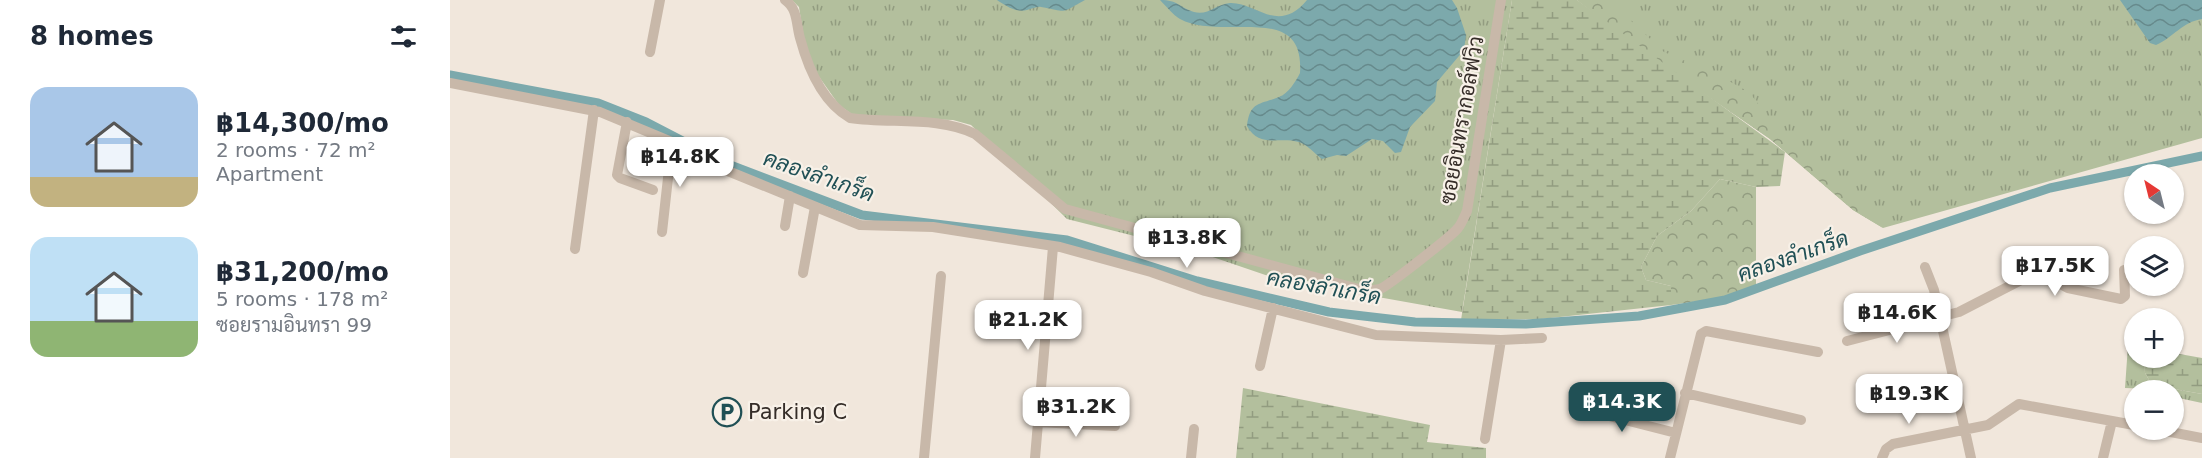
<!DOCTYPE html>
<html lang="en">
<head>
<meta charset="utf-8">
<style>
	:root { --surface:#fff; --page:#f6f6f7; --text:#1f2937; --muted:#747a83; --accent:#205055 }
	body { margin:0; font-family:"DejaVu Sans",Sarabun,sans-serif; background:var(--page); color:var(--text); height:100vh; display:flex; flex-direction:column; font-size:22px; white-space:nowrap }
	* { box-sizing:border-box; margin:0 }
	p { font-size:20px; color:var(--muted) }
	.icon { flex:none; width:33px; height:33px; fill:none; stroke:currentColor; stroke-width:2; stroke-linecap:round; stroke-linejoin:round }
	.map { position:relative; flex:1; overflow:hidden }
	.panel { display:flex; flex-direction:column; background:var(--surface); width:450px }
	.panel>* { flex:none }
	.needle { width:39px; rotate:325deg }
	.tools { position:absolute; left:1674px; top:164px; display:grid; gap:12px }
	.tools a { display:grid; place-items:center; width:60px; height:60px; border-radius:50%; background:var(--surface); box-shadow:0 2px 4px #0004; font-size:30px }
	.price { position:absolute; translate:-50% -51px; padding:0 14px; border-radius:12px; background:#fff; color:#222; font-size:20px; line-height:39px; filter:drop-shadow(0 2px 3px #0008) }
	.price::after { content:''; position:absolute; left:50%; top:36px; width:18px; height:14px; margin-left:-9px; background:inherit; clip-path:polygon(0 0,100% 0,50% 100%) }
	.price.current { background:var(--accent); color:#fff }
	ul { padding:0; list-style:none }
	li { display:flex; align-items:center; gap:18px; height:150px; padding:0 30px }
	li span { display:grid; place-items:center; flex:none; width:168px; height:120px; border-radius:18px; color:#555 }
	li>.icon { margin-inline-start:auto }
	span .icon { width:72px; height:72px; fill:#fffc; stroke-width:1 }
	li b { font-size:26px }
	h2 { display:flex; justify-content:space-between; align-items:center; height:72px; padding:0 30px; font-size:26px }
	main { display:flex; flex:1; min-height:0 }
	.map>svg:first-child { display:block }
</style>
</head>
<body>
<main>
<section class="panel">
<h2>8 homes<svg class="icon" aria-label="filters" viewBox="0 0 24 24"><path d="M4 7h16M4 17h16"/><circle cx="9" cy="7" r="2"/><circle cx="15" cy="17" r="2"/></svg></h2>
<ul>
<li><span style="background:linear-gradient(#a9c7e8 75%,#c2b280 0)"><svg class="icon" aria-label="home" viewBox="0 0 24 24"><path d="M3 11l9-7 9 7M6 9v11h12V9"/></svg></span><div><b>฿14,300/mo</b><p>2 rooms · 72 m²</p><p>Apartment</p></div></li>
<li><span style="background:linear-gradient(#bfe0f5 70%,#8fb573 0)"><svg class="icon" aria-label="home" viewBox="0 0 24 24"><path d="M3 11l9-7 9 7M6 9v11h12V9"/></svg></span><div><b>฿31,200/mo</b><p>5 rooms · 178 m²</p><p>ซอยรามอินทรา 99</p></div></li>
</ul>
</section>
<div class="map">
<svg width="1752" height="458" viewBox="0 0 1752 458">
	<defs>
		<pattern id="grass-tufts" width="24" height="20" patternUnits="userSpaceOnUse" patternTransform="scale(1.5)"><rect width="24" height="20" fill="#b3bf9d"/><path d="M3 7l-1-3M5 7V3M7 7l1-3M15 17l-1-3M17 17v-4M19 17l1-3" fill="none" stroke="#929c80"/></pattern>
		<pattern id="forest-crowns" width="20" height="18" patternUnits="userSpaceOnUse" patternTransform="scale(1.5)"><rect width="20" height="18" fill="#b3bf9d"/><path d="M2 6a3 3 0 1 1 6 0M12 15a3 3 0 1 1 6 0" fill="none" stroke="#929c80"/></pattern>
		<pattern id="wetland-marsh" width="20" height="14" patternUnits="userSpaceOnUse" patternTransform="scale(1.5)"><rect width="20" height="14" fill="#b3bf9d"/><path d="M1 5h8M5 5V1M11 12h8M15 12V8" fill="none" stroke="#929c80"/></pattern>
		<pattern id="water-waves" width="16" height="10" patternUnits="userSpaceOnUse" patternTransform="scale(1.5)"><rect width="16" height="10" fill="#7ca9ac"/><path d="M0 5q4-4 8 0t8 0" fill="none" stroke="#668a8c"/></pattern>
	</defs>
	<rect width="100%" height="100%" fill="#f1e7dc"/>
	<path fill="url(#grass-tufts)" d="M342 0H1062L1012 312 827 279 748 252 617 219 521 125 503 120 406 117 389 105 365 71 354 40 349 7Z
		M1127 0H1752V138L1433 228 1403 210 1320 139 1197 54Z
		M1678 345 1684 346V357H1694L1695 373 1702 385 1752 394V403L1724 397V390L1675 388Z"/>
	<path fill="url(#forest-crowns)" d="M1127 0H1159L1214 52 1266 74 1299 92 1331 133 1433 228 1403 210 1320 139 1197 54Z
		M1270 179 1306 187V286L1271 298 1221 305V286L1196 280 1191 267 1207 236 1241 211Z"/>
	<path fill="url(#wetland-marsh)" d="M1062 0H1127L1335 152 1330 186 1306 187 1270 179 1241 211 1207 236 1191 267 1196 280 1221 286V305L1091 319 1011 320Z
		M1724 353 1752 358V394L1702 385 1695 373 1694 357H1724Z
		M793 388 980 425 977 442 1036 448V458H786Z"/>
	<path fill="url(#water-waves)" d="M547 0H635C609 14 620 12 591 7 587 6 582 9 577 10 566 13 556 6 547 0Z
		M710 0C729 0 728 7 744 12 758 16 766 4 780 3 806 2 828 35 857 0H1002L1007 8 1016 35 1014 50 987 82 985 101 960 127 951 152 945 153 933 141 922 139 896 156 887 155 872 159C865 154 858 145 849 142 828 136 810 149 797 126 800 101 810 105 829 97 838 94 846 81 850 73 855 0 773 42 730 19 723 15 716 6 710 0Z
		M1670 0H1752V19C1732 22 1724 37 1706 45L1700 43Z"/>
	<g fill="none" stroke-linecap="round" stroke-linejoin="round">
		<path stroke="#7ca9ac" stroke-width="9" d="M0 75 148 103 196 122 275 163 412 215 617 240 747 281 879 312 965 322 1076 324 1189 316 1275 300 1410 251 1600 188 1752 156"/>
		<path stroke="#c8b8a9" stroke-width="10" d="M335 0C348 9 346 24 350 38 358 68 372 102 400 118 441 124 488 116 525 134L615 209 916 291C920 290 925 290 930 289 938 286 1003 235 1008 228 1012 223 1014 217 1017 211L1051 0
			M200 52 210 0
			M0 83 150 112 222 142 273 169 410 225 483 227 610 247 701 272 755 291 926 335 1051 340 1092 338
			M177 122 167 175 170 178 203 190
			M335 226 340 196
			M212 232 222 142
			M125 249 144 110
			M1475 267 1484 290 1521 458
			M353 273 365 207
			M1397 341 1509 312 1583 274 1590 273 1618 288 1671 299 1675 296 1674 270
			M810 366 823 308
			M1235 393 1351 420
			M1124 407 1226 433
			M587 422 665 426
			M1705 429 1752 438
			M1035 439 1051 340
			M474 458 491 276
			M585 458 603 247
			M741 458 744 429
			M1220 458 1251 334 1256 331 1368 352
			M1432 458 1436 449 1443 444 1538 425 1569 404 1684 425
			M1653 458 1662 421"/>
	</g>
	<defs>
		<g id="parking-ring" transform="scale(1.5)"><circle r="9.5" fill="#f8f1e8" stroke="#205055" stroke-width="1.5"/><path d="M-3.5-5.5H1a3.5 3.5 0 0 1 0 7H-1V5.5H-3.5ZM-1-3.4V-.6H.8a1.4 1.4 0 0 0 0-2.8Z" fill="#205055"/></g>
	</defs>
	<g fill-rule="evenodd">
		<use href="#parking-ring" x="277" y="412"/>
	</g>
	<g text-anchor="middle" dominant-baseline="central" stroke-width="4.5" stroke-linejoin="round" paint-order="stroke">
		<g font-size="21" fill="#352d28" stroke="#f8f1e8">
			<text transform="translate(1012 120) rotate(-80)">ซอยอินทรากอล์ฟวิว</text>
		</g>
		<g font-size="21" fill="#352d28" stroke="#f8f1e8" text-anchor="start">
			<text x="298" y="412">Parking C</text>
		</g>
		<g font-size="22" font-style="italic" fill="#205055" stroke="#f8f1e8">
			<text transform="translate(369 176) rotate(19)">คลองลำเกร็ด</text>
			<text transform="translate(1343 256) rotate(-19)">คลองลำเกร็ด</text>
			<text transform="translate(874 287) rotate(10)">คลองลำเกร็ด</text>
		</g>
	</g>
</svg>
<div class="tools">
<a><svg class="needle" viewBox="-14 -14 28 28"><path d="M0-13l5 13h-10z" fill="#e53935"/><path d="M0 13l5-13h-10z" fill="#747a83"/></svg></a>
<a><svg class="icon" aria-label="layers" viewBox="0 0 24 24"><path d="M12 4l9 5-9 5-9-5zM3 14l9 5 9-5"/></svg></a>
<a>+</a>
<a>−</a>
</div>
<b class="price" style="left:230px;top:188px">฿14.8K</b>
<b class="price" style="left:737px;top:269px">฿13.8K</b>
<b class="price" style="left:1605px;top:297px">฿17.5K</b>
<b class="price" style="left:1447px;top:344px">฿14.6K</b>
<b class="price" style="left:578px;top:351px">฿21.2K</b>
<b class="price" style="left:1459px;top:425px">฿19.3K</b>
<b class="price current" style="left:1172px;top:433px">฿14.3K</b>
<b class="price" style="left:626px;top:438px">฿31.2K</b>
</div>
</main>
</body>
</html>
